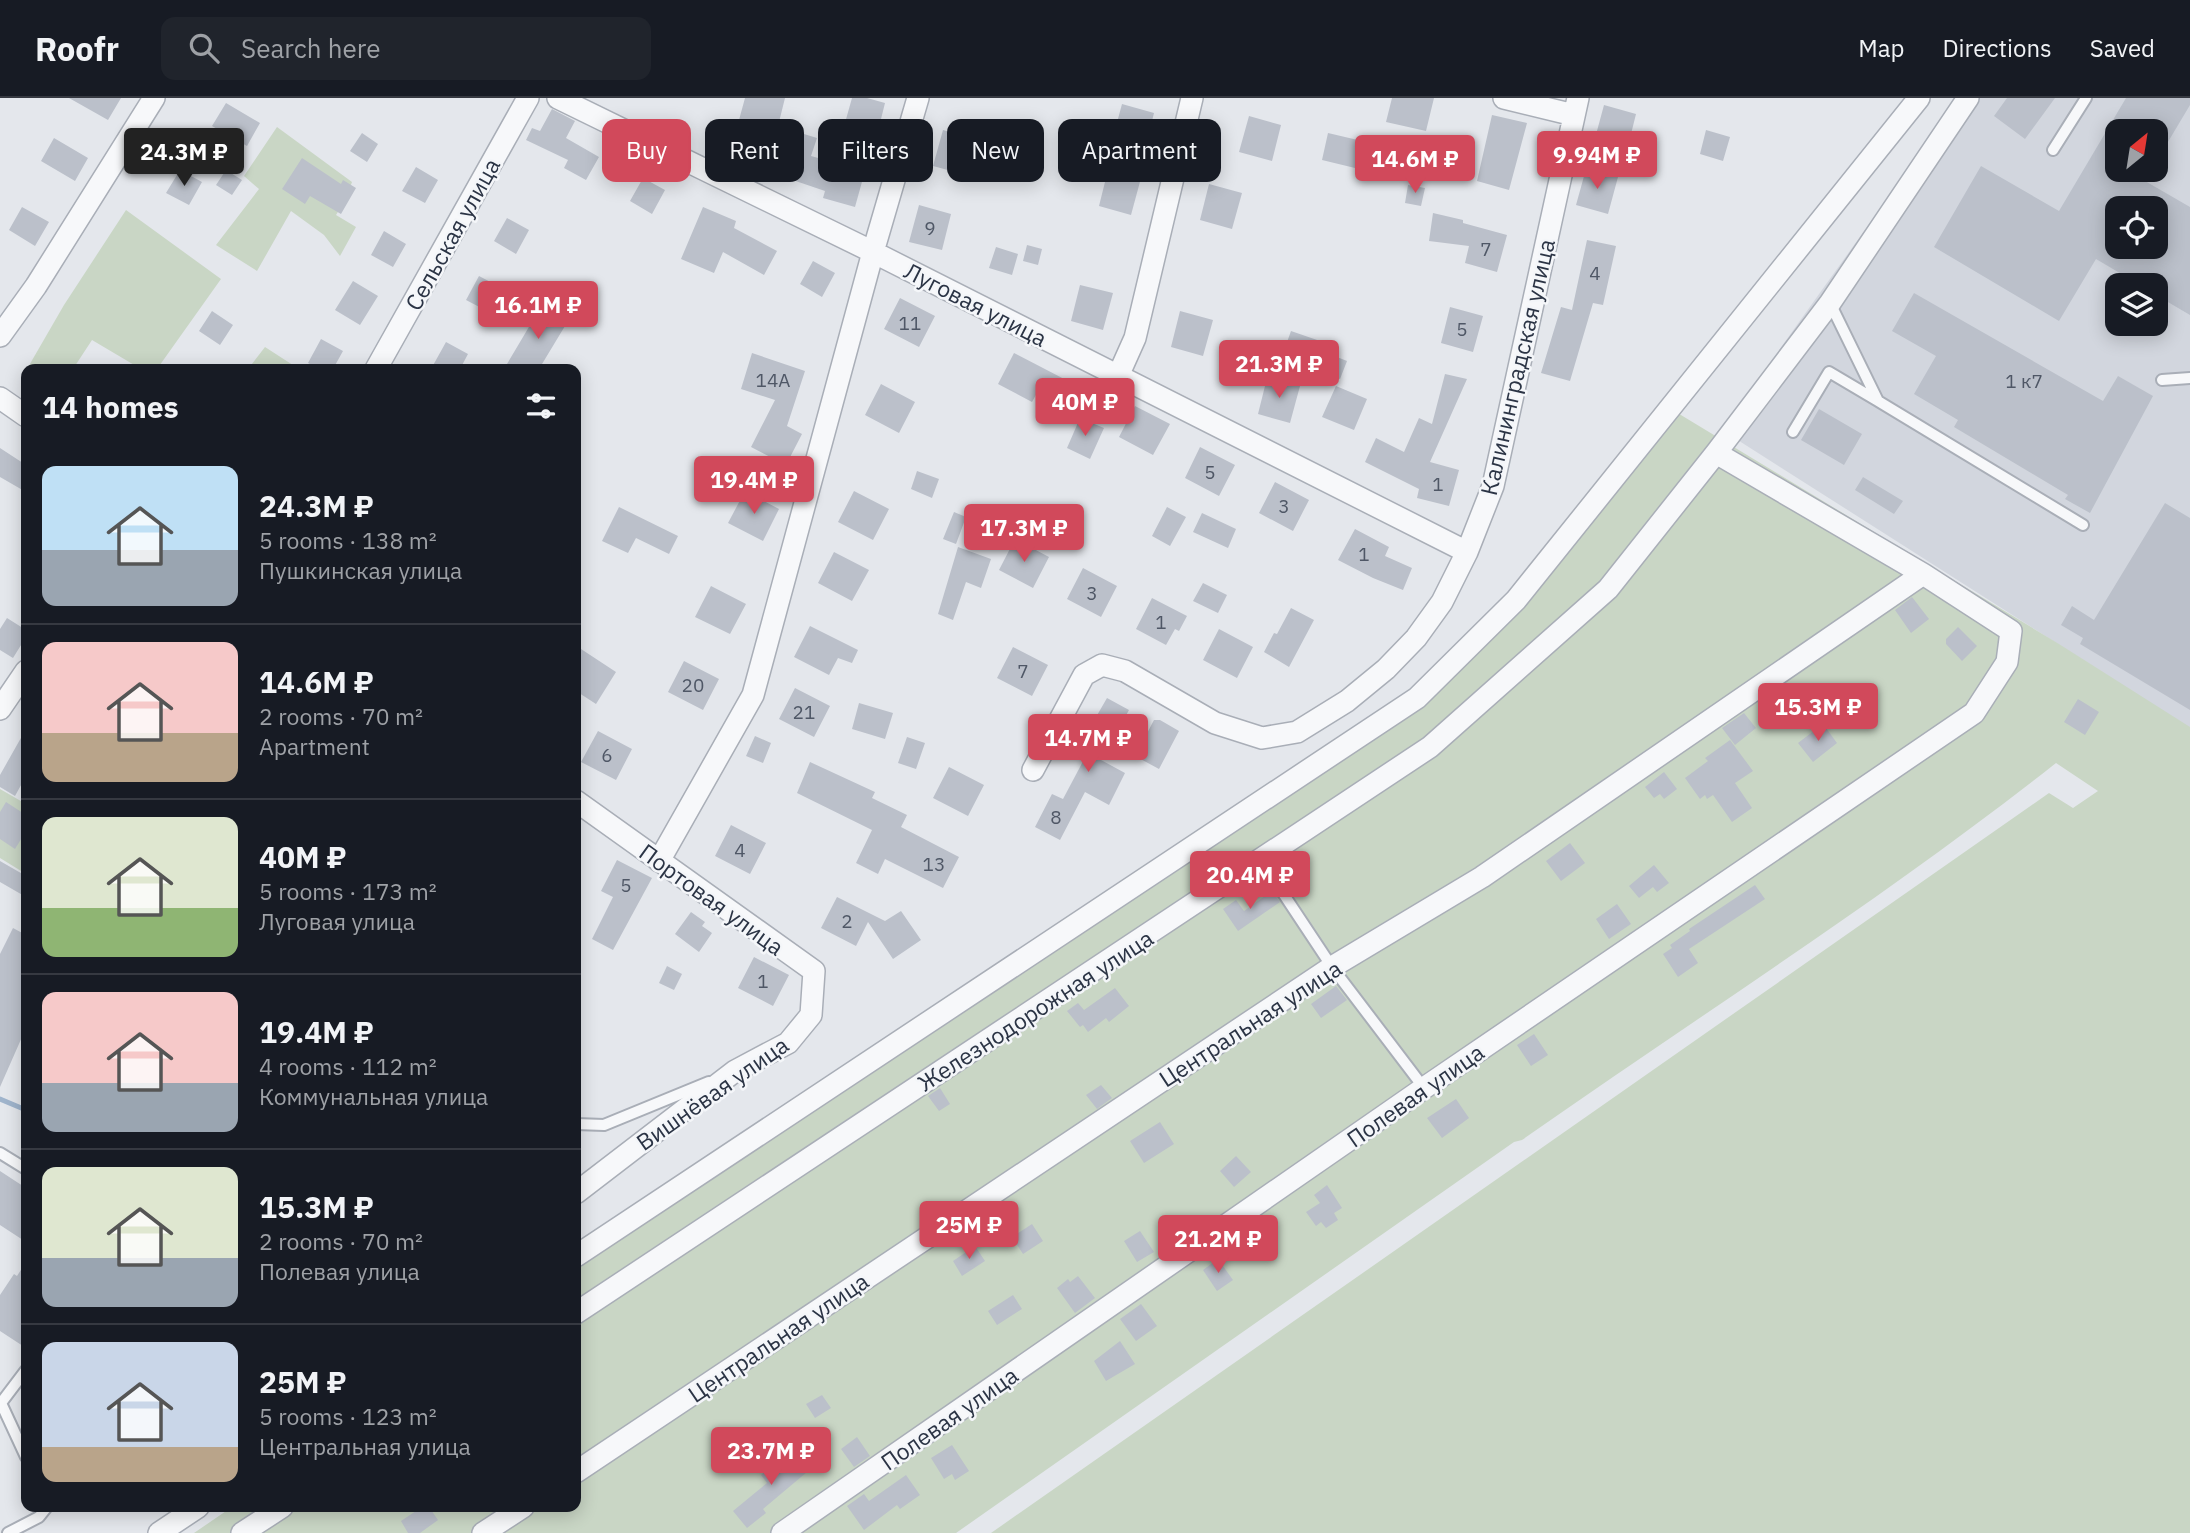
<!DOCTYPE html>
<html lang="en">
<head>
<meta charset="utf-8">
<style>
	:root { --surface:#171b24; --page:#20242c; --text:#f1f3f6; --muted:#9ea1a6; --line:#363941; --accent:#d1495b }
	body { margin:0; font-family:"IBM Plex Sans",sans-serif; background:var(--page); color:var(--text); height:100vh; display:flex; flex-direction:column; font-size:26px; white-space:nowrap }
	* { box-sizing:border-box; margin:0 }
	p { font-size:23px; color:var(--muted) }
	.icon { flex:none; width:38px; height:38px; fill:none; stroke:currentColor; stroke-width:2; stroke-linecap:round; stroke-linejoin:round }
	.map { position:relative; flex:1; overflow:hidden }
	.side { position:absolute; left:21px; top:266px; width:560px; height:1148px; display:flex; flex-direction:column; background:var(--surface); border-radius:14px; box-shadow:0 4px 18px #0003 }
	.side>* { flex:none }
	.banner { position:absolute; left:602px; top:21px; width:665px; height:63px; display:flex; gap:14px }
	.needle { width:46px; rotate:30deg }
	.fabs { position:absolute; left:2105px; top:21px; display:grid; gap:14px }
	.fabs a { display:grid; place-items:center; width:63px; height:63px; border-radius:14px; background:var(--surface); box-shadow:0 4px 18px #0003; font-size:35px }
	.price { position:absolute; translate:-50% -60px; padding:0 16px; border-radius:7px; background:var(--accent); color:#fff; font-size:23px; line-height:46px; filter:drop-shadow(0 2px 4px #0008) }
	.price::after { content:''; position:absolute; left:50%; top:42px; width:21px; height:16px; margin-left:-10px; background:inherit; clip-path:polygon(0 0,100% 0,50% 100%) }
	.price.current { background:#222; color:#fff }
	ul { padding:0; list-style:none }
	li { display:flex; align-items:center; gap:21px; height:175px; padding:0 21px }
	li+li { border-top:2px solid var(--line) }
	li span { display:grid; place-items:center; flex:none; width:196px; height:140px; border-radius:14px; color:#555 }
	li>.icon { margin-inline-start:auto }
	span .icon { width:84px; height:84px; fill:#fffc; stroke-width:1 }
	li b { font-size:30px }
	h2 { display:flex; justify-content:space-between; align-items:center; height:84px; padding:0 21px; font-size:30px }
	.chip { padding:0 24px; border-radius:14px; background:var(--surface); box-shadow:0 4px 18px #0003; font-size:24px; line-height:63px }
	.chip.current { background:var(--accent); color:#fff }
	header { display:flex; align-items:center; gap:42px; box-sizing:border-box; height:98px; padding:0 35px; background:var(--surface); border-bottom:2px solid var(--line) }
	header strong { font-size:33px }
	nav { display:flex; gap:38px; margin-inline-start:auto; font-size:24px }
	.search { width:490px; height:63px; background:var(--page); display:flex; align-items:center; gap:18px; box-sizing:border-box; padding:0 24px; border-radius:14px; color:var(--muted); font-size:26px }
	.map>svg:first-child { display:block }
</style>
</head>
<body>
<header>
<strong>Roofr</strong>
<div class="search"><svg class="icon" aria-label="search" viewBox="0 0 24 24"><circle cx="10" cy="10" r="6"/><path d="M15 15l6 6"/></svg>Search here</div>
<nav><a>Map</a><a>Directions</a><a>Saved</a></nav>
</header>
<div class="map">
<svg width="2190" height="1435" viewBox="0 0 2190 1435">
	<rect width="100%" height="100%" fill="#e4e7ec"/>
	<path fill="#d2d6de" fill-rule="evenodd" d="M1959 0H2190V630L1722 332ZM2118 33H2156V72H2118ZM2118 110H2156V149H2118ZM2118 187H2156V226H2118Z"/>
	<path fill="#c9d6c5" d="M277 29 352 84 346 101 336 117 356 129 340 158 324 137 291 113 257 173 216 147 259 91 244 78Z
		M126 112 221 181 157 271H141L92 242 73 271H27L64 207Z
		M265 249 299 271H248Z
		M1671 311 2059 546 2190 629V1435H991L2049 695 2073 710 2098 693 2056 665C1885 800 1700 917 1522 1042L1514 1044 956 1435H194L232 1409H576V1165L1369 626 1444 564 1528 481Z
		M0 691 26 706V776L0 760Z"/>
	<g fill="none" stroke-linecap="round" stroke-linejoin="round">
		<path stroke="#9fb4cc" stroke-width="5" d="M0 1001 26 1012"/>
	</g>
	<path fill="#bbc0ca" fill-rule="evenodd" d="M69 0H121L108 22Z
		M745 0H785L778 28 817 40 811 58 865 73 855 109 823 100 825 93 778 77 781 68 730 55Z
		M852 0H867L885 5 876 41 843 32Z
		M1392 0H1434L1426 33 1386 24Z
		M2007 0H2055L2025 41 1994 18Z
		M2126 0H2190V7L2156 64V33H2118V72H2152L2145 83 2190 109V217L2156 197V187H2140L2096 161 2059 223 1934 149 1981 68 2059 113ZM2118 110H2156V149H2118Z
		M226 5 260 25 247 48 212 28Z
		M1122 6 1154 15 1145 51 1112 43Z
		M1604 7 1636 16 1627 52 1594 44Z
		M552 11 575 23 566 40 599 59 586 82 564 70 568 62 526 42 532 30 540 33Z
		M1492 17 1527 25 1509 92 1477 83Z
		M1249 18 1281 27 1272 63 1239 54Z
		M167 32 186 44 179 56 160 44Z
		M943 32 975 41 966 77 933 68Z
		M1706 32 1730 39 1723 63 1700 56Z
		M362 35 378 46 367 64 350 53Z
		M1328 35 1362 43 1355 70 1322 62Z
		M54 40 88 60 75 83 41 63Z
		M1632 53 1650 60 1645 76 1626 69Z
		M302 60 341 86 343 82 356 90 341 116 310 98 305 106 282 91Z
		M416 69 438 82 425 105 402 93Z
		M1586 71 1618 79 1608 116 1576 107Z
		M180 72 202 84 189 107 166 95Z
		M226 72 242 82 232 97 216 87Z
		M1108 72 1141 80 1131 117 1099 108Z
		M643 80 665 92 652 116 630 103Z
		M1209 86 1242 95 1232 131 1200 122Z
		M1408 87 1425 90 1421 108 1405 105Z
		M919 107 951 116 942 152 909 144Z
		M22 109 49 124 35 148 9 132Z
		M703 109 736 123 734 130 777 153 764 177 723 154 714 175 681 161Z
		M1433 115 1463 122V125L1507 137 1497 174 1465 165 1469 148 1429 143Z
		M507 120 529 132 516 156 494 143Z
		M384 133 406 146 393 169 371 157Z
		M1587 142 1616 148 1603 207 1593 205 1570 283 1541 275 1561 209 1572 212Z
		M1027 147 1042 151 1038 167 1023 163Z
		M996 149 1018 156 1012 177 989 170Z
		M813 163 835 175 822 199 800 186Z
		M479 178 502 190 489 214 466 202Z
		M353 183 378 198 360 227 335 212Z
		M1080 187 1113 195 1103 232 1071 223Z
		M1914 195 2103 303 2118 278 2153 298 2090 415 2065 401 2068 397 1954 329 1958 322 1914 296 1936 258 1892 233Z
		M900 200 935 218 919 249 884 231Z
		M542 207 568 223 539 271H504Z
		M1450 209 1483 218 1473 254 1441 245Z
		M212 213 233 227 220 247 199 233Z
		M1180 213 1213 222 1203 258 1171 249Z
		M1291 233 1320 243 1316 257 1286 247Z
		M321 241 343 253 333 271H320L308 265Z
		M446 244 468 256 460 271H431Z
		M752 255 805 273 787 328 802 336 786 367 751 349 775 302 741 291Z
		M1014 255 1068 283 1093 293 1082 316 1037 295 1032 304 998 286Z
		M1327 255 1347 263 1340 281 1320 272Z
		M1445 276 1467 281 1430 364 1459 372 1449 408 1417 400 1419 391 1365 364 1376 340 1404 354 1419 320 1432 326Z
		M1267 280 1300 288 1290 325 1258 316Z
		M881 286 915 304 899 335 865 317Z
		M1336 288 1367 301 1354 332 1322 319Z
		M1135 308 1170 326 1153 357 1119 339Z
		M1819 311 1862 336 1844 367 1801 342Z
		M1080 320 1104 330 1090 361 1067 350Z
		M1200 349 1235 367 1219 398 1185 380Z
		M0 350 26 367V394L0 379Z
		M917 373 939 381 932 400 911 391Z
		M1863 379 1903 403 1894 416 1855 392Z
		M1275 384 1309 402 1293 433 1259 415Z
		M745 393 779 411 763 443 728 425Z
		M854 393 889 411 873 442 838 424Z
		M2165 405 2190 420V612L2080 546 2083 540 2061 527 2072 508 2094 522Z
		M619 409 678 438 669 456 636 440 628 455 602 443Z
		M1167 409 1186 419 1170 448 1152 438Z
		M954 414 966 419 956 446 943 441Z
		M1202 415 1236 431 1228 450 1193 434Z
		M1355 431 1389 449 1385 458 1412 470 1403 492 1373 480 1338 462Z
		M1015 441 1049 459 1033 490 999 472Z
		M958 449 991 461 981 490 966 484 953 522 938 516Z
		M834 454 869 472 852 503 818 485Z
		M1083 470 1117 488 1101 519 1067 501Z
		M1203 485 1227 497 1218 515 1193 503Z
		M711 488 746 506 730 536 695 519Z
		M1912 499 1929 521 1911 535 1895 512Z
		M1152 500 1187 518 1179 533 1175 531 1166 547 1136 531Z
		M1291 510 1314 522 1289 569 1264 554 1274 535 1277 536Z
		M7 520 26 532V539L13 560 0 552V531Z
		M810 528 858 552 852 565 838 560 829 577 794 559Z
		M1958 529 1977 548 1962 563 1946 546V541Z
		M1219 531 1253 549 1237 580 1203 562Z
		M1013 549 1048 567 1032 598 997 580Z
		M581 551 616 574 596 606 576 593V559Z
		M684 563 719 581 703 612 668 594Z
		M795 590 830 608 814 639 779 621Z
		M1107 600 1129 612 1101 662 1125 675 1109 707 1085 694 1060 742 1035 729 1052 696 1063 701 1097 637 1088 633Z
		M2078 601 2099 614 2085 637 2064 624Z
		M859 605 893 615 885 641 852 631Z
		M1744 615 1756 630 1735 647 1722 630Z
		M1154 622H1160L1179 633 1159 671 1135 658Z
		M1823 626 1837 645 1813 664 1798 645Z
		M26 631V678L15 698 0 689V677Z
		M598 633 632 651 616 682 581 664Z
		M755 638 771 645 763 665 746 658Z
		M907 639 925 645 916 671 898 665Z
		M1730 642 1753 673 1735 685 1752 710 1732 724 1713 697 1707 701 1705 697 1700 701 1685 680 1708 663 1705 660Z
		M810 664 875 694 872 700 907 717 901 729 959 759 943 790 885 761 878 776 856 765 872 732 797 695Z
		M949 669 984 687 968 718 933 700Z
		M1664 674 1677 691 1664 701 1660 696 1654 700 1645 689Z
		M6 704 26 717V733L15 751 0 741V714Z
		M731 727 766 745 750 776 715 758Z
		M1570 745 1585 765 1561 783 1546 763Z
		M617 762 652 780 613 852 592 841 613 799 601 793Z
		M0 763 26 778V799L0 784Z
		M1654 767 1669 785 1657 794 1653 789 1639 800 1629 788Z
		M1755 787 1765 801 1689 851 1698 865 1678 879 1663 856 1672 850 1670 847 1690 833 1689 831Z
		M1272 793 1280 804 1238 833 1223 811 1236 802 1244 813Z
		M837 799 885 823 901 813 921 842 893 861 868 824 856 848 821 830Z
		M1617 806 1631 826 1609 841 1596 821Z
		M691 814 705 824 702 828 712 835 699 854 675 836Z
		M13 830 26 837V930L0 989V856Z
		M754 859 789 877 773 908 738 890Z
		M667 868 682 876 674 892 659 885Z
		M1336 888 1347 902 1321 920 1311 906Z
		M1115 890 1129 908 1109 924 1106 920 1088 934 1083 927 1080 929 1067 913 1078 905 1084 912Z
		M1534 936 1548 957 1531 968 1517 947Z
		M1101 987 1112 1000 1097 1011 1086 997Z
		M940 990 950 1006 939 1013 928 998Z
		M1456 1001 1469 1020 1442 1040 1427 1020Z
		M1160 1024 1174 1046 1144 1065 1130 1043Z
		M1236 1058 1251 1074 1234 1089 1220 1073Z
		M0 1073 26 1090V1144L0 1127Z
		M1327 1087 1342 1110 1334 1115 1338 1122 1326 1130 1321 1124 1316 1128 1306 1114 1320 1105 1314 1097Z
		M1032 1126 1043 1143 1023 1156 1012 1139Z
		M1140 1133 1154 1154 1137 1164 1124 1143Z
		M975 1148 985 1163 962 1178 953 1163Z
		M1218 1161 1233 1182 1217 1193 1203 1172Z
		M26 1164V1250L0 1233V1197L14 1176 17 1178Z
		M1078 1178 1095 1200 1075 1215 1057 1190 1068 1181 1070 1184Z
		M1013 1197 1022 1211 997 1227 988 1213Z
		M1141 1206 1157 1228 1136 1243 1120 1221Z
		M1120 1243 1135 1266 1106 1283 1094 1263Z
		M822 1297 831 1310 815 1320 806 1306Z
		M857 1339 870 1358 854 1369 841 1351Z
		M952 1347 969 1373 955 1382 952 1376 944 1381 931 1360Z
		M787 1350 807 1374 763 1411 766 1415 747 1430 733 1413 767 1385 761 1377 772 1368 769 1365Z
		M906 1377 920 1397 900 1411 897 1407 864 1432 847 1408 864 1396 869 1403Z
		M422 1409H429L438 1422 420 1435H408L401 1423Z"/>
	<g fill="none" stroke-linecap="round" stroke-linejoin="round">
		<g stroke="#a9aeb7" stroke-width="14">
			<path id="service" d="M2053 52 2086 0
				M1830 205 1878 303 2083 427
				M2162 282 2190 280
				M1793 334 1829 274 1878 303
				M1261 762 1332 869 1424 990
				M576 1026 604 1027 709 984
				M0 1055 26 1071
				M26 1272 1 1305 26 1359
				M8 1435 39 1419 47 1409"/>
		</g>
		<g stroke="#a9aeb7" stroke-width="24">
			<path id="minor" d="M558 0 873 154 1467 454
				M1504 0 1574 17
				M0 238 36 188 154 0
				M376 271 528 0
				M1118 278 1135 240 1192 0
				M0 300 26 318
				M0 611 26 573
				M1033 672 1084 577 1102 567 1125 573 1215 625 1262 640 1297 634 1347 603 1386 571 1416 540 1442 504 1467 454 1493 388 1578 0
				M576 703 814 873 811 917 788 945 735 973 576 1095
				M659 763 753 597 873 154 918 0
				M576 1158 1417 600 1516 502 1919 0
				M576 1215 1430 649 1608 491 1716 355
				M576 1374 1332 869 1482 779 1923 476
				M159 1435 198 1409
				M242 1435 282 1409
				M483 1435 523 1409
				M782 1435 1424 990 1974 615 2007 564 2011 533 1923 476 1716 355 1830 205 1968 0"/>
		</g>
		<use href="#service" stroke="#f7f8fa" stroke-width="10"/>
		<use href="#minor" stroke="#f7f8fa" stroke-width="21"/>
	</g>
	<g text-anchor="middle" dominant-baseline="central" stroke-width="5" stroke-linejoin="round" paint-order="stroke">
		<g font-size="19" fill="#4f5766">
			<text x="930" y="130">9</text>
			<text x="1486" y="151">7</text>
			<text x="1595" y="175">4</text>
			<text x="910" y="225">11</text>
			<text x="1462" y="231">5</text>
			<text x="773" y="282">14А</text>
			<text x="2024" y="283">1 к7</text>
			<text x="1210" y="374">5</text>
			<text x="1438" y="386">1</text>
			<text x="1284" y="408">3</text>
			<text x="1364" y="456">1</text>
			<text x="1092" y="495">3</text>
			<text x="1161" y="524">1</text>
			<text x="1023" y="573">7</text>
			<text x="693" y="587">20</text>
			<text x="804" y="614">21</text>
			<text x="607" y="657">6</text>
			<text x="1056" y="719">8</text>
			<text x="740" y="752">4</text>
			<text x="934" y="766">13</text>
			<text x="626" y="787">5</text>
			<text x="847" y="823">2</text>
			<text x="763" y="883">1</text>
		</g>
		<g font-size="23" fill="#2b3445" stroke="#f4f6f9">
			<text transform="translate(452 136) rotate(-61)">Сельская улица</text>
			<text transform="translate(976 206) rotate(27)">Луговая улица</text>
			<text transform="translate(1517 269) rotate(-77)">Калининградская улица</text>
			<text transform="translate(712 801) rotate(36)">Портовая улица</text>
			<text transform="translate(1035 912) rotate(-33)">Железнодорожная улица</text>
			<text transform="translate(1250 925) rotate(-33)">Центральная улица</text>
			<text transform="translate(712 995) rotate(-35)">Вишнёвая улица</text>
			<text transform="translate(1415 997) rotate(-35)">Полевая улица</text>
			<text transform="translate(778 1239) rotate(-34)">Центральная улица</text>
			<text transform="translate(949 1320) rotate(-35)">Полевая улица</text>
		</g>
	</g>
</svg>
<div class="fabs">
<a><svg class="needle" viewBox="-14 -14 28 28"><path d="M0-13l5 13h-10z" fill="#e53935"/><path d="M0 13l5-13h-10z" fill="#9ea1a6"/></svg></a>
<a><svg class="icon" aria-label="locate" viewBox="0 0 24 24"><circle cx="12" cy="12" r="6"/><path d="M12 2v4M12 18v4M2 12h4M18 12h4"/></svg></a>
<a><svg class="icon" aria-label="layers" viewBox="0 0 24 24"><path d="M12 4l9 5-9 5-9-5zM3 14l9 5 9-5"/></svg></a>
</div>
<b class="price current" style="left:184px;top:90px">24.3M ₽</b>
<b class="price" style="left:1597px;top:93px">9.94M ₽</b>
<b class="price" style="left:1415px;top:97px">14.6M ₽</b>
<b class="price" style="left:538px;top:243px">16.1M ₽</b>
<b class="price" style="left:1279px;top:302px">21.3M ₽</b>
<b class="price" style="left:1085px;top:340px">40M ₽</b>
<b class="price" style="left:754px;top:418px">19.4M ₽</b>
<b class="price" style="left:1024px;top:466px">17.3M ₽</b>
<b class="price" style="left:1818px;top:645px">15.3M ₽</b>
<b class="price" style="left:1088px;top:676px">14.7M ₽</b>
<b class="price" style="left:1250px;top:813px">20.4M ₽</b>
<b class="price" style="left:969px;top:1163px">25M ₽</b>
<b class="price" style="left:1218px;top:1177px">21.2M ₽</b>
<b class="price" style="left:771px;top:1389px">23.7M ₽</b>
<div class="banner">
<a class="chip current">Buy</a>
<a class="chip">Rent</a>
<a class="chip">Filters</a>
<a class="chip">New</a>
<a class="chip">Apartment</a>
</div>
<section class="side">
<h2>14 homes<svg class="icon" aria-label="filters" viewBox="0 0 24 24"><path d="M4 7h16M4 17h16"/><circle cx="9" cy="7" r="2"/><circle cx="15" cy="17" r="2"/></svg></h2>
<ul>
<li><span style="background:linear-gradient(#bfe0f5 60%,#9aa5b1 0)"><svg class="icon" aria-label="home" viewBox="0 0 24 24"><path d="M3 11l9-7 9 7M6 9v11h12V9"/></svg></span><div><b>24.3M ₽</b><p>5 rooms · 138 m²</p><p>Пушкинская улица</p></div></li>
<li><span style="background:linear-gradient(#f6c9c9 65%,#b9a48a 0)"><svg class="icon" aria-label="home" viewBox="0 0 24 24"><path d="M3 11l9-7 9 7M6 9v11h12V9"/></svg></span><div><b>14.6M ₽</b><p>2 rooms · 70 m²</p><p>Apartment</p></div></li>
<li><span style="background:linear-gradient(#dfe7d0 65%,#8fb573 0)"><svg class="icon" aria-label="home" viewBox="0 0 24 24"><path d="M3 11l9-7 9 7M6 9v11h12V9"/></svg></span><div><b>40M ₽</b><p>5 rooms · 173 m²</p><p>Луговая улица</p></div></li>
<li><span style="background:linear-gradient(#f6c9c9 65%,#9aa5b1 0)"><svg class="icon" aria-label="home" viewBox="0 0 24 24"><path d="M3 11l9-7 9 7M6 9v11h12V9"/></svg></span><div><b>19.4M ₽</b><p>4 rooms · 112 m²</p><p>Коммунальная улица</p></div></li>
<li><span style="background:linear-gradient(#dfe7d0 65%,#9aa5b1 0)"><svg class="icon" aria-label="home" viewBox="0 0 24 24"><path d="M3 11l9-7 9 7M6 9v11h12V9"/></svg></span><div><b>15.3M ₽</b><p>2 rooms · 70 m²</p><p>Полевая улица</p></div></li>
<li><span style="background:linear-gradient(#c9d6e8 75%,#b9a48a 0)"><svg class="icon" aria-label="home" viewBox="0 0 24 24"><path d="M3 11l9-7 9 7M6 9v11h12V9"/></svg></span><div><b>25M ₽</b><p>5 rooms · 123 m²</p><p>Центральная улица</p></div></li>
</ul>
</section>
</div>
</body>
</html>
